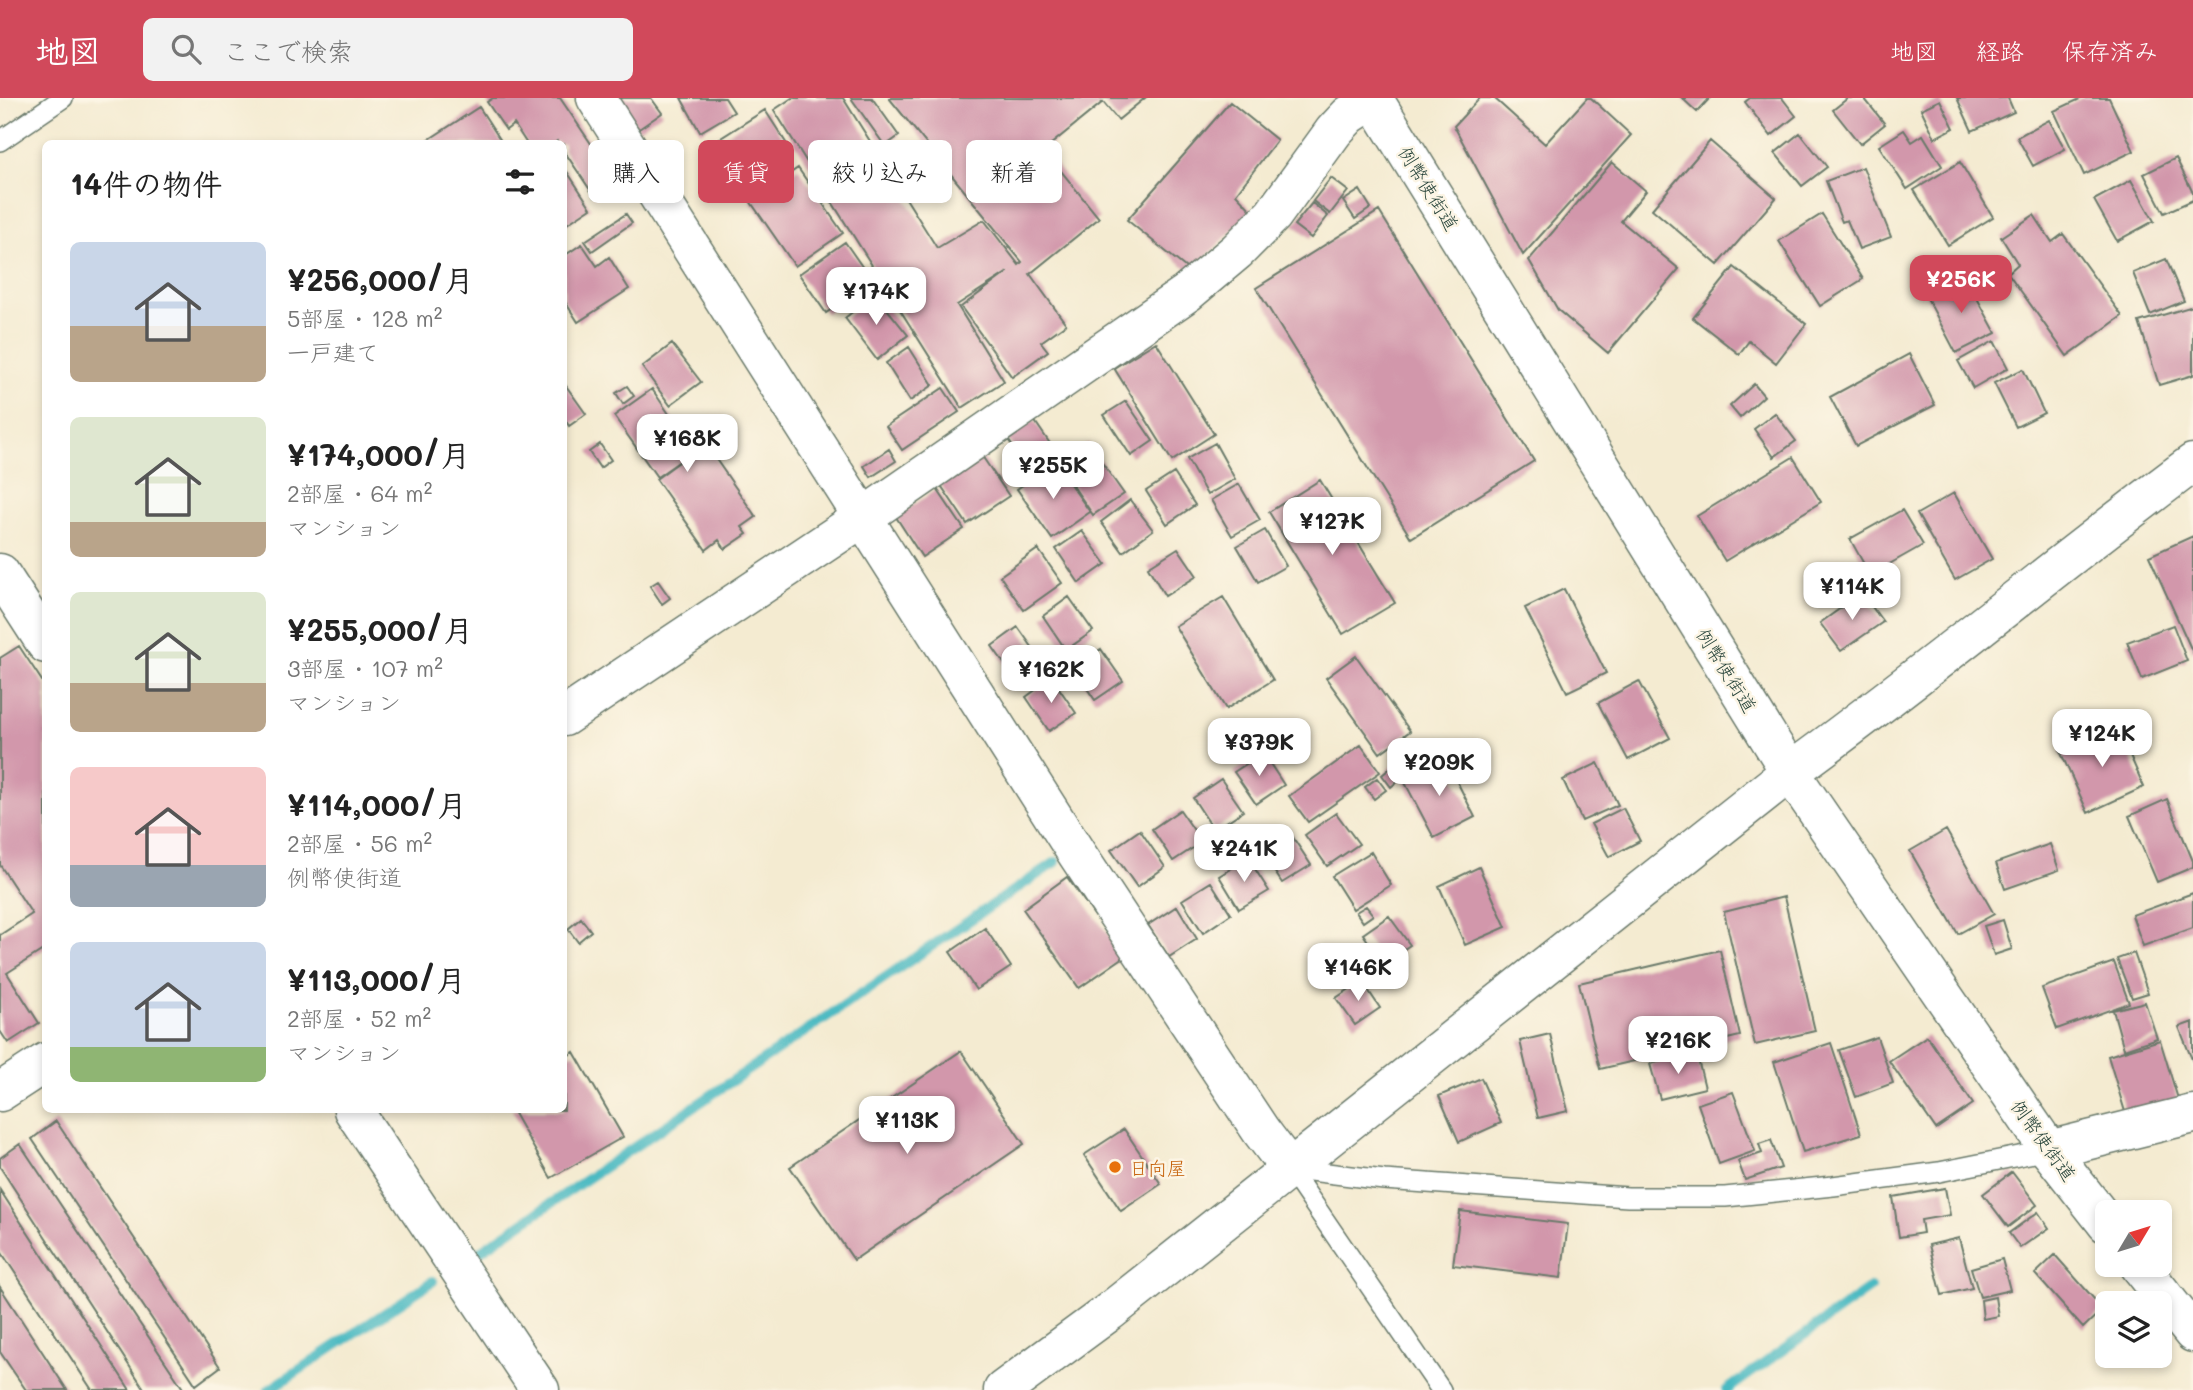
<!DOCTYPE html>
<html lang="ja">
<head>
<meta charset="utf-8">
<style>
	:root { --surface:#fff; --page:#f2f2f2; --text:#222; --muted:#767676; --accent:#d1495b }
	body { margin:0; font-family:Mali,"Klee One",sans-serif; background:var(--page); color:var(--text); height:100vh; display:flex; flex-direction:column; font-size:26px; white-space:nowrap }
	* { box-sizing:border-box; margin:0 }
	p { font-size:23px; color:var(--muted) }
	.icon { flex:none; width:38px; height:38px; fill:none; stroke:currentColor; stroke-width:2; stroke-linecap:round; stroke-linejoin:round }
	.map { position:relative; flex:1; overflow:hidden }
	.panel { position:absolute; left:42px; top:42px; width:525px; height:973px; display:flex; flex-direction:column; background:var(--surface); border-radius:10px; box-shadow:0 4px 10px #0003 }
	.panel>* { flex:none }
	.hud { position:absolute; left:588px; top:42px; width:665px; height:63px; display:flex; gap:14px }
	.needle { width:46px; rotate:52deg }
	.controls { position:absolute; left:2095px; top:1102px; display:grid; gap:14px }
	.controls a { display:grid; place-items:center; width:77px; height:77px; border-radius:10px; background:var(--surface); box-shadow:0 4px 10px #0003; font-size:35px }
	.price { position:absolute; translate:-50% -60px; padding:0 16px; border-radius:14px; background:#fff; color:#222; font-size:23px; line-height:46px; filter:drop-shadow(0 2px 4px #0008) }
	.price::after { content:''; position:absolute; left:50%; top:42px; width:21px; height:16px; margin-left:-10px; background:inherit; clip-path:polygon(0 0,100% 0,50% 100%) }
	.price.current { background:var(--accent); color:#fff }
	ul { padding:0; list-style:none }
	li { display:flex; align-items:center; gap:21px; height:175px; padding:0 28px }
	li span { display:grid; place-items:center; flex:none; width:196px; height:140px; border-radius:10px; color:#555 }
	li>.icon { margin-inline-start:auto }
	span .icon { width:84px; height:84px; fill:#fffc; stroke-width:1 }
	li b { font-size:30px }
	h2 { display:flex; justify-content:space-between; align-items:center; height:84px; padding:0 28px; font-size:30px }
	.chip { padding:0 24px; border-radius:10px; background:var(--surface); box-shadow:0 4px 10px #0003; font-size:24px; line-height:63px }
	.chip.current { background:var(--accent); color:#fff }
	header { display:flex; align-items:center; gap:42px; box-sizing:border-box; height:98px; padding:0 35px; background:var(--accent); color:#fff }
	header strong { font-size:33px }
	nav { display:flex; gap:38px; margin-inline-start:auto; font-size:24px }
	.search { width:490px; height:63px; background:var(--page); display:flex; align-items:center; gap:18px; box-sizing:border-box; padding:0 24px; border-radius:10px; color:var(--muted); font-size:26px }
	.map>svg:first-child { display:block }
</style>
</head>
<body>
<header>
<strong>地図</strong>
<div class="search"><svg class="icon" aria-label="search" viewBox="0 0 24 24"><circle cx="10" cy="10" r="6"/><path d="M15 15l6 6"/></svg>ここで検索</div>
<nav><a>地図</a><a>経路</a><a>保存済み</a></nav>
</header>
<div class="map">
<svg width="2193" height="1292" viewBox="0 0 2193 1292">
	<rect width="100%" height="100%" fill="#fcf5e5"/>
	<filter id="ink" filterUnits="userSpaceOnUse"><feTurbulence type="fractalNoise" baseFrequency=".0143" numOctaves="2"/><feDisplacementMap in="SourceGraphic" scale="14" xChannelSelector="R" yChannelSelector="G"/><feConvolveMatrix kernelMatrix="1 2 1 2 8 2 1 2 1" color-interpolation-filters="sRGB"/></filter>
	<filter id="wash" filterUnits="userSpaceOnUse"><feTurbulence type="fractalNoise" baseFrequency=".00686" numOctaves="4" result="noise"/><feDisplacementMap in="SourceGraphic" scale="28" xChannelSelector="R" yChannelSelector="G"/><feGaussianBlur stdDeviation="1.57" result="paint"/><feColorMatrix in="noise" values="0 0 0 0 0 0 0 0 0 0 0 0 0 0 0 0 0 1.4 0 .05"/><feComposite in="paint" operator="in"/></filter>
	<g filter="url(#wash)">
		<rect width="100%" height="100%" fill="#f4ebd1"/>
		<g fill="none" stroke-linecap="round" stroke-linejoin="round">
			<path stroke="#4bbac2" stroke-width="10" d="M473 1158 1056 764
				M269 1292 433 1183
				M1727 1292 1870 1190"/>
		</g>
		<g id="blocks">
			<path fill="#d297ab" d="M493 0H560L617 84 595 99 564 53V46H559L557 43 554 46H527L514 26 506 32 487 4Z
				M616 0H651L662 15 639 31Z
				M681 0H725L734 14 700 34Z
				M792 0H843L937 150 984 122 1019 167 1022 164 889 0H1145L1118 22 1103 4 1044 52 1099 120 1030 176 1066 226 1041 244 1048 253 1012 279 961 209 1008 174 957 207 1004 283 962 310 774 12Z
				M851 0H872L899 38 885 48Z
				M1480 0H1494L1545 46 1587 0H1591L1631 37 1523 157 1454 28Z
				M1682 0H1710L1697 14Z
				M1750 0H1782L1796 18 1771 38 1745 4Z
				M1848 0H1864L1885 26 1860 46 1833 12Z
				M1957 0H2008L2014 14 1972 33Z
				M2082 0H2109L2134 53 2084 77 2054 13Z
				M1940 2 1954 30 1935 40 1921 11Z
				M1230 4 1277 42 1236 96 1252 113 1191 174 1127 122Z
				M479 9 503 46H422Z
				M765 12 790 51 728 91 702 52Z
				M2049 22 2065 51 2033 68 2017 39Z
				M1904 32 1912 44 1923 37 1942 68 1907 91 1879 48Z
				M1800 35 1827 69 1802 88 1775 55Z
				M1710 43 1776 100 1718 167 1652 111Z
				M2176 60 2193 95V102L2164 115 2144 76Z
				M1612 64 1646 93 1621 123 1679 171 1608 255 1558 212 1529 162Z
				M1960 64 1993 119 1948 147 1914 92Z
				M564 69 591 110 564 128Z
				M1863 69 1891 139 1859 151 1847 122 1842 124 1826 83Z
				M798 70 843 135 795 168 750 103Z
				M1331 80 1348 93 1330 116 1313 103Z
				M2131 82 2154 123 2117 143 2094 102Z
				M1360 92 1371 110 1355 121 1343 103Z
				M1312 105 1328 118 1311 140 1294 127Z
				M1379 113 1534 363 1411 440 1256 190Z
				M626 116 632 125 592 153 585 143Z
				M1822 116 1863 181 1820 208 1779 143Z
				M2034 117 2052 144 2063 136 2122 218 2067 258 2008 175 2018 166 2001 139Z
				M845 144 872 183 826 215 799 176Z
				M582 146 597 168 609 159 629 191 578 224 564 202V158Z
				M2166 161 2184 203 2150 217 2133 175Z
				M1734 169 1806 226 1776 265 1749 243 1739 256 1693 220Z
				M1965 178 1996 235 1956 255 1926 198Z
				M875 196 908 237 877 262 845 220Z
				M2193 208V277L2159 287 2139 224Z
				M1994 243 2008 270 1973 290 1958 263Z
				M1156 244 1214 336 1172 363 1114 270Z
				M672 246 701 284 670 307 642 269Z
				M909 249 933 287 910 303 886 265Z
				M1909 256 1935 307 1856 348 1830 299Z
				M2023 271 2044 315 2016 329 1994 285Z
				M564 285 586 316 569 328 564 320Z
				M1754 286 1764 298 1740 320 1730 308Z
				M627 288 634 298 623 306 616 295Z
				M943 290 959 314 902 352 886 328Z
				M652 291 695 354 706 347 756 419 742 429 747 436 725 451 719 442 706 452 656 381 690 356 657 379 614 318Z
				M1126 303 1153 343 1131 358 1104 317Z
				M1775 315 1796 343 1774 359 1754 331Z
				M1034 322 1057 356 1030 374 1007 340Z
				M1088 345 1124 396 1093 417 1058 366Z
				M1215 345 1235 381 1207 397 1187 361Z
				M600 346 611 362 600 370 589 354Z
				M889 351 896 363 871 379 864 368Z
				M982 358 1009 398 967 426 940 386Z
				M1793 359 1821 404 1725 463 1697 418Z
				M1055 365 1090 414 1052 441 1017 391Z
				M1174 375 1195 407 1167 426 1146 393Z
				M1320 382 1395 505 1343 536 1269 414Z
				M1239 386 1260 422 1232 438 1211 402Z
				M937 391 964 431 922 459 896 419Z
				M1954 395 1992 461 1955 482 1917 416Z
				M1130 402 1153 432 1123 454 1101 424Z
				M1902 412 1923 447 1870 477 1850 441Z
				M1265 432 1286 468 1258 484 1237 448Z
				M1082 433 1106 466 1079 485 1056 451Z
				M2193 438V555L2149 458Z
				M1178 450 1197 478 1165 498 1148 469Z
				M1038 451 1062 485 1024 512 1000 478Z
				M658 483 670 500 662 506 650 488Z
				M1564 491 1606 575 1567 594 1525 510Z
				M1862 495 1883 524 1841 553 1820 525Z
				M1069 499 1093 533 1066 552 1043 518Z
				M1223 499 1273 582 1226 611 1175 528Z
				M2173 527 2187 563 2142 581 2127 544Z
				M1018 529 1042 563 1016 582 992 548Z
				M19 548 46 589V850L7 875 39 925 8 945 0 933V837L32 816 0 767V560Z
				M1101 551 1123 583 1095 602 1073 570Z
				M1356 558 1410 633 1380 655 1326 580Z
				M1052 580 1076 615 1049 633 1026 599Z
				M1639 583 1670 640 1628 662 1598 605Z
				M2117 628 2144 689 2088 715 2060 653Z
				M1361 647 1380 674 1308 724 1289 698Z
				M1263 655 1284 687 1256 706 1234 674Z
				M1445 660 1475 719 1434 740 1403 681Z
				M1399 663 1407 675 1391 689 1382 677Z
				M1598 665 1618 707 1582 723 1563 682Z
				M1377 680 1386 692 1374 701 1365 689Z
				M1221 681 1243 713 1214 732 1193 700Z
				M2167 701 2193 763V769L2157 784 2129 718Z
				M1623 710 1640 743 1609 759 1591 726Z
				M1180 712 1202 744 1173 763 1152 731Z
				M1336 715 1359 746 1327 768 1305 737Z
				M1140 732 1165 769 1137 789 1111 752Z
				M1946 732 1994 816 1958 836 1910 753Z
				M1290 735 1311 767 1282 785 1261 753Z
				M2050 746 2059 772 2005 791 1996 765Z
				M1371 754 1391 787 1353 811 1332 778Z
				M1248 760 1269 793 1239 811 1219 778Z
				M1479 769 1506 829 1465 847 1439 788Z
				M1067 779 1124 859 1079 890 1023 811Z
				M1211 784 1231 816 1203 835 1182 802Z
				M2193 795V830L2143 848 2132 817Z
				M1784 799 1815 933 1755 947 1724 814Z
				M1177 808 1197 841 1169 859 1148 827Z
				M1366 808 1373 817 1363 824 1356 814Z
				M1389 818 1410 847 1383 865 1363 836Z
				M581 820 591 833 578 844 568 831Z
				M2003 822 2012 851 1994 857 1984 828Z
				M985 830 1011 869 976 892 950 854Z
				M1720 852 1740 938 1600 971 1579 885Z
				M2134 855 2148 895 2132 900 2117 861Z
				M2114 864 2129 905 2057 931 2042 890Z
				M1362 883 1380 910 1355 927 1336 900Z
				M2145 904 2157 940 2124 951 2113 912Z
				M2193 924V964L2179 929Z
				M1550 936 1568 1013 1538 1020 1520 943Z
				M1927 938 1973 1006 1936 1031 1889 963Z
				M1877 939 1893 985 1856 999 1839 952Z
				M2160 942 2178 1001 2126 1017 2108 958Z
				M1831 945 1861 1036 1803 1054 1774 964Z
				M961 953 1024 1046 854 1162 790 1069Z
				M574 954 623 1039 551 1080 512 1012H564V960Z
				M1696 954 1705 990 1660 1001 1650 966Z
				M1481 980 1501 1025 1459 1044 1439 998Z
				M1733 994 1755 1053 1719 1066 1698 1006Z
				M56 1023 220 1269 196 1287 32 1041Z
				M1124 1031 1161 1086 1121 1113 1084 1057Z
				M1771 1042 1781 1070 1745 1082 1738 1063 1762 1055 1759 1046Z
				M20 1046 184 1292H145L0 1069V1060Z
				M2012 1074 2037 1107 2008 1129 1983 1096Z
				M1945 1090 1950 1117 1921 1122 1923 1135 1899 1139 1893 1099Z
				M0 1092 130 1292H92L0 1152Z
				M1460 1113 1568 1126 1561 1180 1453 1167Z
				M2038 1114 2049 1130 2020 1150 2009 1135Z
				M1959 1140 1972 1190 1942 1197 1929 1147Z
				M2055 1157 2103 1211 2083 1230 2035 1176Z
				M2002 1161 2010 1192 1980 1199 1971 1170Z
				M0 1189 67 1292H26L0 1254Z
				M1995 1199 1998 1218 1983 1221 1981 1202Z"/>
		</g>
	</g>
	<g filter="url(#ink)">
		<use href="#blocks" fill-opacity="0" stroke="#6a7a6b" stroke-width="2"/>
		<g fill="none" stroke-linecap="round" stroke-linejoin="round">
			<g stroke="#6a7a6b" stroke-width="22">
				<path id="lane" d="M0 43 63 0
					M1289 1070 1441 1292
					M1294 1071 1384 1082 1628 1099H1725L1833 1088 1939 1074 2049 1052"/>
			</g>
			<g stroke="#6a7a6b" stroke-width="41">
				<path id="street" d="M596 0 1077 756 1261 1033 1289 1070
					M0 475 46 546
					M564 619 862 420 1187 195 1237 153 1273 117 1334 33 1349 17 1374 1
					M0 994 46 964
					M353 1012 540 1292
					M2049 1052 2193 1016"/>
			</g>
			<g stroke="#6a7a6b" stroke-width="41">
				<path id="secondary" d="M1003 1292 1109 1214 1790 674C1927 575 2057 466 2193 365"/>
			</g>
			<g stroke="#6a7a6b" stroke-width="41">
				<path id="primary" d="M1373 0 1790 674 2049 1052 2107 1126
					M2139 1167 2193 1235"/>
			</g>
			<use href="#lane" stroke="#fff" stroke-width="19"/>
			<use href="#street" stroke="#fff" stroke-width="38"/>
			<use href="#secondary" stroke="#fff" stroke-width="38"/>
			<use href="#primary" stroke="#fff" stroke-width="38"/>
		</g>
	</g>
	<circle fill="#e8710a" stroke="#fcf5e5" stroke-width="2.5" cx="1115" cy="1069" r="7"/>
	<g text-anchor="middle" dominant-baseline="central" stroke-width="5" stroke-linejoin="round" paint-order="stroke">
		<g font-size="19" fill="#1f3d34" stroke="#fcf5e5">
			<text transform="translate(1429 90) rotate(58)">例幣使街道</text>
			<text transform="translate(1727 572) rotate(58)">例幣使街道</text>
			<text transform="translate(2044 1042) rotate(54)">例幣使街道</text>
		</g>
		<g font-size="19" fill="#c56008" stroke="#fcf5e5" text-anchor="start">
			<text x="1129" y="1069">日向屋</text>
		</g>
	</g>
</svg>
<div class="controls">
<a><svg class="needle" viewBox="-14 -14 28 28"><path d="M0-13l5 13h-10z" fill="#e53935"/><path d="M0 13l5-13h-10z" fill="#767676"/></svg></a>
<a><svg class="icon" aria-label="layers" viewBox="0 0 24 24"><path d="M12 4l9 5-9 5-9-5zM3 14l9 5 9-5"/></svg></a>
</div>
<b class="price current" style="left:1961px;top:217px">¥256K</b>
<b class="price" style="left:876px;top:229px">¥174K</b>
<b class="price" style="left:687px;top:376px">¥168K</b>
<b class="price" style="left:1053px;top:403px">¥255K</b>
<b class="price" style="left:1332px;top:459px">¥127K</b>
<b class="price" style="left:1852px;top:524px">¥114K</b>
<b class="price" style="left:1051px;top:607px">¥162K</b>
<b class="price" style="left:2102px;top:671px">¥124K</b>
<b class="price" style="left:1259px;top:680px">¥379K</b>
<b class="price" style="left:1439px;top:700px">¥209K</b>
<b class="price" style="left:1244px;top:786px">¥241K</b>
<b class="price" style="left:1358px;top:905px">¥146K</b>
<b class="price" style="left:1678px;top:978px">¥216K</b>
<b class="price" style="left:907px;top:1058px">¥113K</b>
<div class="hud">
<a class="chip">購入</a>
<a class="chip current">賃貸</a>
<a class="chip">絞り込み</a>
<a class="chip">新着</a>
</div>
<section class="panel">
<h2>14件の物件<svg class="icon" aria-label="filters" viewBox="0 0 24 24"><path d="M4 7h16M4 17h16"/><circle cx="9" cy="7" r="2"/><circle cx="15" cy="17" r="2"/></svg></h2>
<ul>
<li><span style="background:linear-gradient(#c9d6e8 60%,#b9a48a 0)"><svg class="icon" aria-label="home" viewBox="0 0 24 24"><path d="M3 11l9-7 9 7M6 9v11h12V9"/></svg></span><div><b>¥256,000/月</b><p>5部屋 · 128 m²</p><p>一戸建て</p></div></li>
<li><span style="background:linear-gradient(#dfe7d0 75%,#b9a48a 0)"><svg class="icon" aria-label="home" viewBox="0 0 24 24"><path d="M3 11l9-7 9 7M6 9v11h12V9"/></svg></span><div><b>¥174,000/月</b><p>2部屋 · 64 m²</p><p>マンション</p></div></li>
<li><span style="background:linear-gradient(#dfe7d0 65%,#b9a48a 0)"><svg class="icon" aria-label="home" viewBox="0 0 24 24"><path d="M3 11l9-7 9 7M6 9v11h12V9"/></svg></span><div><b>¥255,000/月</b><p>3部屋 · 107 m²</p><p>マンション</p></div></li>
<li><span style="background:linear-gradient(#f6c9c9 70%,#9aa5b1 0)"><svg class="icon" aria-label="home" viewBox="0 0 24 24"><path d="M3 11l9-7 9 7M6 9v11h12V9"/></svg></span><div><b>¥114,000/月</b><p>2部屋 · 56 m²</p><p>例幣使街道</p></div></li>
<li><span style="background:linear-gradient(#c9d6e8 75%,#8fb573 0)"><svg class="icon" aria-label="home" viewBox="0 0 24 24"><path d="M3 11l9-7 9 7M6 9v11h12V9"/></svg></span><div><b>¥113,000/月</b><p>2部屋 · 52 m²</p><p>マンション</p></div></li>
</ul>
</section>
</div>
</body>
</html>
